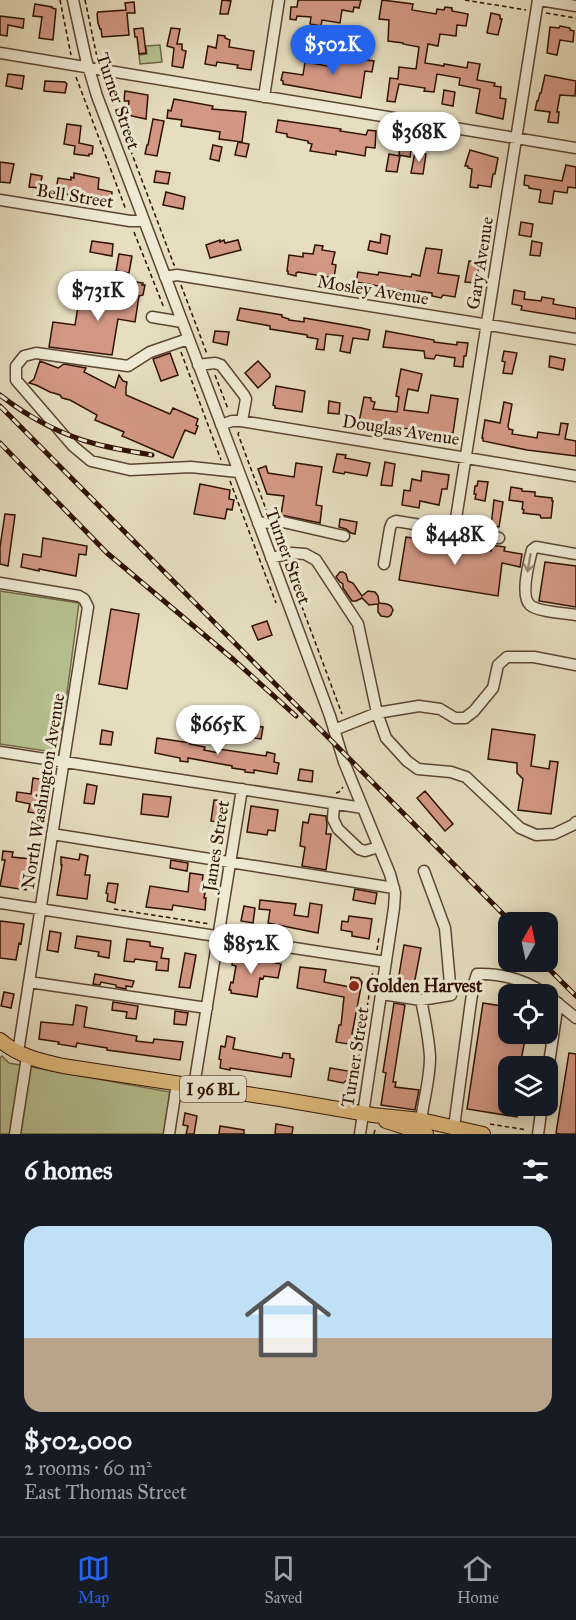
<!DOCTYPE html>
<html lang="en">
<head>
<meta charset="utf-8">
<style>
	:root { --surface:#171b24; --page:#20242c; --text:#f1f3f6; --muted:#9ea1a6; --line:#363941; --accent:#2563eb }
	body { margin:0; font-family:"IM FELL Great Primer",serif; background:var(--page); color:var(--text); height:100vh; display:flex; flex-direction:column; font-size:22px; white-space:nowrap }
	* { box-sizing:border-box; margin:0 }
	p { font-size:20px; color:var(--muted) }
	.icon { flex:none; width:33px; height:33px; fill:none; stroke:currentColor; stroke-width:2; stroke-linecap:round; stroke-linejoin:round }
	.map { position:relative; height:1134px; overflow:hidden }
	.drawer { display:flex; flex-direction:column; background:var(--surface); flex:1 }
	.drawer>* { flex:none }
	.needle { width:39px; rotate:9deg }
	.buttons { position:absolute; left:498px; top:912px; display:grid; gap:12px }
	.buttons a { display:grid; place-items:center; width:60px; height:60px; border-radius:12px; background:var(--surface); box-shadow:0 3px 15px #0003; font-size:30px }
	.price { position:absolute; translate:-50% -51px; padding:0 14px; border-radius:21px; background:#fff; color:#222; font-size:20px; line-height:39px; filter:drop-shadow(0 2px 3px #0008) }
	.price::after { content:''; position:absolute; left:50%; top:36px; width:18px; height:14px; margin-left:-9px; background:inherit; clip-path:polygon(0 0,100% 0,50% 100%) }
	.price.on { background:var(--accent); color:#fff }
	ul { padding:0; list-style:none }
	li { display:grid; align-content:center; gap:12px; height:318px; padding:0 24px }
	li span { display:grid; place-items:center; height:186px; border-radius:18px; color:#555 }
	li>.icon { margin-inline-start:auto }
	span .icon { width:108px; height:108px; fill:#fffc; stroke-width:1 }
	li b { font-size:26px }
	h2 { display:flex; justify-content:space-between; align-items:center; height:72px; padding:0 24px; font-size:26px }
	.tab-bar { display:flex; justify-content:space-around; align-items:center; height:84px; border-top:2px solid var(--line); background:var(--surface); font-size:16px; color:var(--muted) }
	.tab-bar a { display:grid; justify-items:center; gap:3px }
	.tab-bar .on { color:var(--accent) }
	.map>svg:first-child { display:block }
</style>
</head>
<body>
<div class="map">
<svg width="576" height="1134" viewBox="0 0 576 1134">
	<rect width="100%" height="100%" fill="#e6debf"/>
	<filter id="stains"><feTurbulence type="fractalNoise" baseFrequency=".00333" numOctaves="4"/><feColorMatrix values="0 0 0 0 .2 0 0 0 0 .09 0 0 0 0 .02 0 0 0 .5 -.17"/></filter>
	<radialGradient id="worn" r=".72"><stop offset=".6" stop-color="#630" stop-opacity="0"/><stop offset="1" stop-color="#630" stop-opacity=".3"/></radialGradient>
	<path fill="#b7c190" stroke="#726948" stroke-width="1.5" d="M160 45 162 62 140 64 139 55 147 54 146 46Z
		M0 591 79 603 59 753 0 744Z
		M2 1056 9 1063 170 1092 164 1134H0V1058Z"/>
	<path fill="#d39884" stroke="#2e1100" stroke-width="1.5" d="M222 0 231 1 228 14H220Z
		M298 0H361L359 8 354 7 353 12 342 10 340 23 322 20 321 26 310 24 311 17 297 16 296 20 290 19 291 7H297Z
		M382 0 413 4 412 10 436 14 437 9 444 10 445 7 452 8V11L468 14 466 26 457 25 456 36 440 34 438 46 428 44 425 63 444 66V64L467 68 468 62 480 64 477 80 495 83 494 86 501 87 500 98 506 99 503 119 476 113 480 89 459 85 460 78 437 74 434 92 424 91 425 88 399 84 395 102 387 101 390 78 398 79 399 67 416 69 419 47 403 44V43L388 41 389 20 379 19Z
		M134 2 135 13H127L129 35 102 37 101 29H100L98 23 97 14 98 12 126 10 125 3Z
		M35 4 52 7V8L56 9 53 40 39 38 42 17 33 16Z
		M491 13 500 15V19H502L498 35 487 33Z
		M0 16 24 19 23 28 8 25 7 36 0 35Z
		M560 26 570 28V30L574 31 573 42 560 40 557 55 547 53 550 27 559 28Z
		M143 28 146 53 139 54 137 37H135L134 29Z
		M171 28 180 29 177 44H182V50L186 51 183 68 172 66 174 48 167 46Z
		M218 35 225 36V38L230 40 229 47 254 51 251 70 237 68 238 65 217 62 216 66 205 64 208 46 216 48Z
		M344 54 353 56 352 58 374 61 372 72 365 71 361 98 283 84V81L281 80 283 72 303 75 305 62 328 66 329 56 343 58Z
		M8 74 24 76 22 89 6 86Z
		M545 75 576 81 575 96 560 95 557 112H559L558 123 548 122 550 112 535 110 537 101H538L540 93H541Z
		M45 81 65 82 67 84 65 93 44 91Z
		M444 90 455 92 453 106 442 104Z
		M125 91 148 95 146 119 127 115 129 101H124Z
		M174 99 213 106 212 109 246 112 242 142 219 139 220 132 181 126 182 120 167 118 168 110 171 111Z
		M153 119 164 121 157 156 145 154 147 145H148Z
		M278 120 341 129 340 131 366 135 368 130 376 131 375 148 366 147 365 156 336 151V155L310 151 312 144 308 143V141L287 137V134L276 132Z
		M67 124 81 126 79 143 93 146 92 154H89V156L74 154 75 146 64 144Z
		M401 140 412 142 410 157 399 155Z
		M238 142 249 144 246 157 235 155Z
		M213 145 222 147 219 161 210 159Z
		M470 150 498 158 495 174H493L491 187 478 185V188L470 187 472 169 468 168V166H465Z
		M415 152 426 154 423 174 411 173Z
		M389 154 400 156 397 172 386 171Z
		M0 162 14 164 10 183 0 182Z
		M566 165 576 167V188L568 187 567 193 554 191 552 204 539 202 541 190 529 188V186L524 185 525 175 562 181Z
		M156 171 170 173 168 184 154 182Z
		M74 173 99 178 98 189 112 192 111 201 58 193V191H56L58 178 71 180V177L74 178Z
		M31 174 42 176 40 188 29 187Z
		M166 192 185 197 183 209 163 205Z
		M521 222 533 224 531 237 519 235Z
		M381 234 390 236 387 254 368 250 370 241 380 243Z
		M220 240V242L224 240 225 243 238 240 241 250 210 258 206 245Z
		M92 241 113 244 112 256 90 252Z
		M532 241 542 243 540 256 530 255Z
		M315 245 323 246 322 250 335 252 332 264 336 265 334 278 298 272 296 273V276L288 274V271H287L289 255 303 257V253L313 254Z
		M426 248 442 250 438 273 459 276 455 297 443 295 441 298 432 296V293L417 291V293L356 282 358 272 378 275 379 272 411 277 412 274 420 276Z
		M119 254 132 256 129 273 116 271Z
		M469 261 479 262 477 283 465 282Z
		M124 280 143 283 142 285H145L143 295 139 296 135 322 118 319 112 355 49 347 53 322 75 325 80 294 120 301Z
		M514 290 525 292 524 299 541 301 542 297 554 299 553 304 576 308V319L521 310 522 306 512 304Z
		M240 308 282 315V317L289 319V320L304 322V318L362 328 370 330 368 340 353 338 350 353 340 351 343 336 326 334 324 350 316 349 318 339 307 337V335L270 329V326L237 320Z
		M215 331 229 332 227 345 213 342Z
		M386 331 434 340V342L457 345V342L468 343 466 356H464L463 367 454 366 455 358 436 355 434 359 425 358 424 351 383 347Z
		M504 351 517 353 512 374 503 373 505 362 502 361Z
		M170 353 178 375 161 381 153 359Z
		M550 356 565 359 563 370 549 367Z
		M40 361 58 368 64 364 86 368 84 372 115 388 119 375 123 381 127 382 126 388V395L170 414 173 408 198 419 196 425 198 426 195 434 185 430 173 458 122 436 124 432 95 420 97 415 70 400 62 398 60 395 50 392 36 385 29 383 34 379Z
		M258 361 270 374V377L258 388 245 373Z
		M401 369 422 374 418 391 408 389 404 410 428 413 431 395 458 399 453 433H449V434L416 429V430L359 422 364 397 371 398V401L375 402 373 409 397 412 399 397 396 396Z
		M276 386 305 391 302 412 275 408V406L273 405Z
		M329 401 340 403 339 414 328 413Z
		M504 402 512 404 508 426 509 429 513 430 512 434 537 438 538 432 559 435 561 423 568 424 565 439 576 441V456L527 450 483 441V438H482L485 420 500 423Z
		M337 454 346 455 345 458 370 463 367 476 345 472 344 474 333 472Z
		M385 462 395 464 392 486 381 485Z
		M296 463 322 467 316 505 322 506 320 523 281 515 284 496 267 494 258 469 266 466 268 473 294 477Z
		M422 471 449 475 447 489H442L439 505 420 501 419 508 402 505 404 490 410 491 412 479 421 481Z
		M478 481 488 482 485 501 475 499 476 494H474L475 486H477Z
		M200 484 230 490 229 499 234 500 232 510 227 509 225 519 194 514Z
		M511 487 522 489V491L535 492V496L552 498V501H553L551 518H541L540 515 523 513 524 510 522 509 523 502 509 500Z
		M494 500 503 502 499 527 491 526Z
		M5 514 15 515 8 566 0 564V547Z
		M340 519 357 522 355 534 351 533 346 529 339 527Z
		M406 537 491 551 492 545 505 547 504 551 522 554 520 567 502 563 498 596 399 580Z
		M43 538 87 546 86 555 79 554 76 576 39 569V571L21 567 23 554 41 557Z
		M545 562 576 566V607L539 601Z
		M340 572H343L346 574 348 581 353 583 362 596 368 591 375 592 378 596 379 603 387 604 391 606 393 610 391 615 388 617 381 616 378 612V604L369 605 362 598 356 601H352L343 588V584L340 582 336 577Z
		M111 609 139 614 127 689 99 684Z
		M267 621 272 635 258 640 252 626Z
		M226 723 263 727 261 739 225 734Z
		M492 729 535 735 531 766 549 769 550 761 558 762 551 814 518 810 523 779 517 773V763L488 759Z
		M102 730 113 732 111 745 100 744Z
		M157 738 191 743 190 744 205 747 204 750 219 753V749L266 756 267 752 275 754 274 762 279 763 277 774 254 770V773L245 772V770L232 768V766L188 758V762L180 761V758L155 753Z
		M300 769 313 771 312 782 298 780Z
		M33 778 45 780 40 814 28 812 30 804 16 801 17 792 31 794Z
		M87 784 97 786 94 804 84 803Z
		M425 791 453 824 445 831 417 798Z
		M143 794 171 797 168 817 141 814Z
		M214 800 225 801 222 823 211 821Z
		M251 806 278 810 275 831 268 830 267 835 247 832Z
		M310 814 326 816 327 825 326 834H331L326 870 302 866 305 847 300 846 303 822 308 823Z
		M3 851 13 852 12 857 31 859 26 890 0 886 5 860H2Z
		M80 854 88 856 85 875H90L87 899 57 895 62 865H61V857L79 860Z
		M171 860 188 863 187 871 170 868Z
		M190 873 203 875 201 892 205 893 204 898H206L205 910 173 905 172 910 146 907 150 886 188 892Z
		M108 883 118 884 115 903 107 901 108 894 106 893Z
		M355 889 377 893 375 904 353 900Z
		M260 900 296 904 294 915 308 917 310 903 322 905 318 933 268 923 270 910 259 909Z
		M244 906 255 908 253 923 241 921Z
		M349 916 372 919 369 939 352 936V932L341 930 342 921 348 922Z
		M0 921 24 924 21 944 19 943 16 960 0 958Z
		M50 931 61 933 58 952 47 950Z
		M77 936 111 941 109 958 98 956 99 952 75 948Z
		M127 939 150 942V946L163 948 161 958 169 959 168 971 156 970 157 962 135 959 134 962 124 961Z
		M404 945 421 948 413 990 397 987Z
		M185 953 196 955 190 988 179 987Z
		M237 956 281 964 278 978 264 976 263 979 260 978 257 997 231 993V990H229L231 982 233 983 236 966 232 965 233 957H236Z
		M300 967 326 970 324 982 350 987 351 977 359 978 362 982 352 1034 356 1035 354 1045 336 1042 339 1025H341L344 997 297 988Z
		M95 974 134 981 132 987 126 986V989L116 987V985L101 982 100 985 93 984Z
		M4 992 14 994 11 1008 1 1006Z
		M113 1002 138 1006 136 1019 126 1018 127 1012 112 1010Z
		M394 1003 405 1005 393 1082H396L395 1087 419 1090 415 1110 381 1105 386 1073 383 1072Z
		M483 1003 508 1007V1034H526L520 1066H508V1106H519L517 1117 467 1109Z
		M76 1005 87 1007 84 1027 137 1036 136 1041 153 1043 154 1039 183 1042 180 1060 107 1050V1048L77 1043 76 1047 58 1044 59 1042 39 1039 41 1022 73 1025Z
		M175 1011 188 1013 186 1025 174 1024Z
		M227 1036 235 1038 233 1049 282 1058 283 1053 290 1054V1058L294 1059 291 1077 230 1068V1070L220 1068 221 1060 219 1059 221 1046 225 1047Z
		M569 1053 576 1054V1134H560L556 1133Z
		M330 1068 348 1071 347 1080 343 1083 328 1080Z
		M185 1113 197 1116 194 1134H186L188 1126 183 1125Z
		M276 1124 293 1127 292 1134H275Z
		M220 1126 244 1130V1134H219Z"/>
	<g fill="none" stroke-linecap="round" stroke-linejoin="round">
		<g stroke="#5c4430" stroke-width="13">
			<path id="minor" d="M73 0 86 59 97 96 261 530 330 716 344 762 390 874 395 893 394 908 360 1134
				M539 0 576 6
				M0 53 576 148
				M264 97 279 0
				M0 200 130 221H144
				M165 277 177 275 576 339
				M152 317 182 322
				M188 339 150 352 128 366 36 353 24 356 16 366V380L73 446 91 461 130 470 191 467 238 472
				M198 365 215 363 221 365 244 395 246 399 242 421
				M221 425 232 421H241L576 476
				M258 523 283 522 344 536
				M454 531 538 0
				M576 554 536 547 532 550C529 562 520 596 530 605 538 612 565 613 576 615
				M271 558 292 553 305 554 316 560 358 624 377 713 386 738 407 761 418 769 451 772 466 777 520 828 536 835 554 834 573 825 576 822
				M384 564 390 528 392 523 396 521 499 538
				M0 583 79 596 84 599 88 607 18 1052
				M334 730 377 713 419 706 440 709 455 718H465L474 711 493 688 498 665 507 657H534L576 665
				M0 752 363 808
				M334 804 333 819 338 829 359 849 365 851 379 847
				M52 834 394 888
				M0 903 386 962
				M29 982 207 1008
				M382 994 421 1000 451 995 445 928 424 871
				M421 1000C425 1019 429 1038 430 1057 430 1078 424 1099 421 1120
				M555 1001 576 1018
				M548 1070 558 1003
				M194 1086 242 789
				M454 1127 471 1001 474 983 477 974C503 973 525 980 546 994
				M15 1134 27 1057
				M169 1134 177 1083
				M538 1134 542 1106"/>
		</g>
		<g stroke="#2e1100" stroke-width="16">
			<path id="major" d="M0 1040C18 1056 40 1061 63 1066L280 1099 373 1115 421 1120 483 1134
				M386 1121 426 1134"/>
		</g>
		<path stroke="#2e1100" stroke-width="1.5" stroke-dasharray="4.5 3" stroke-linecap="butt" d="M60 0 71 55
			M85 0 97 57
			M465 0 526 10
			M546 13 576 18
			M76 77 126 210
			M104 80 174 265H175
			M134 232 164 308
			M181 285 207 354
			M181 352 221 460
			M215 375 228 409
			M239 432 238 434 267 512
			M230 481 276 603
			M275 533 279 546
			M286 564 342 714
			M336 793 339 792 343 787
			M114 909 210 924
			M377 950 379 937
			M353 1096 373 970
			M490 1124 527 1130
			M374 1134 375 1130"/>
		<use href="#minor" stroke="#efead5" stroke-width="10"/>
		<use href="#major" stroke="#e3bf80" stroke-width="14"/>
		<g stroke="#2e1100" stroke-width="5">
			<path id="rail" d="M0 395C28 417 62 435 96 444 115 449 134 452 152 455
				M0 406 511 922
				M0 443 107 553 234 660 296 716
				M542 962 576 996"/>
		</g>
		<use href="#rail" stroke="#efead5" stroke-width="3" stroke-dasharray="9" stroke-linecap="butt"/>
	</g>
	<defs><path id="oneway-shaft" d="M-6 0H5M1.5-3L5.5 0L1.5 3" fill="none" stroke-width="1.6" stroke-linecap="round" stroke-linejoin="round" transform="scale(1.5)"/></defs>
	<use stroke="#988875" href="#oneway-shaft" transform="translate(529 563) rotate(100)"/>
	<circle fill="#8f2418" stroke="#efead5" stroke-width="2" cx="354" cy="986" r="6"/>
	<g text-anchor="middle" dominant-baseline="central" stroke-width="6" stroke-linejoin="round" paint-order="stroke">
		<rect fill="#efead5" stroke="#685240" stroke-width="1.5" x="180" y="1076" width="66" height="26" rx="4.5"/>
		<g font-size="16" font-weight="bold" fill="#2e1100">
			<text x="213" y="1089">I 96 BL</text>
		</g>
		<g font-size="18" fill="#2e1100" stroke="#efead5">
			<text transform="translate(118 101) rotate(71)">Turner Street</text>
			<text transform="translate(75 196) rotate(9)">Bell Street</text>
			<text transform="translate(480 263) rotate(-81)">Gary Avenue</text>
			<text transform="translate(373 290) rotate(9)">Mosley Avenue</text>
			<text transform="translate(401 430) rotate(9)">Douglas Avenue</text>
			<text transform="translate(288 556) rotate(70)">Turner Street</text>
			<text transform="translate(43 791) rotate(-81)">North Washington Avenue</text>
			<text transform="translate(216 846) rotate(-81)">James Street</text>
			<text transform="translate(355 1057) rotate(-81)">Turner Street</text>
		</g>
		<g font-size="18" font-weight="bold" fill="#2e1100" stroke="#efead5" text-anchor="start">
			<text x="366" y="986">Golden Harvest</text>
		</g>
	</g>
	<rect width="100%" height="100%" filter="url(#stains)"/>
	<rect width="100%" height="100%" fill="url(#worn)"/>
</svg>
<div class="buttons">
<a><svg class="needle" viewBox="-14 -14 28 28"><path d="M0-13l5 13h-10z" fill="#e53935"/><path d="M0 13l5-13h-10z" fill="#9ea1a6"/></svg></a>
<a><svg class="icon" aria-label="locate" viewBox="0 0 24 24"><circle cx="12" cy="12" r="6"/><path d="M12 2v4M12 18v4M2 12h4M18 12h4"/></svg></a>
<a><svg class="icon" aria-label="layers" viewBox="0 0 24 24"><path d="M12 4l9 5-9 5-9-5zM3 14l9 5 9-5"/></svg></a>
</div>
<b class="price on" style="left:333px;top:76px">$502K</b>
<b class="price" style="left:419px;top:163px">$368K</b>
<b class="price" style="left:98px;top:322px">$731K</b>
<b class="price" style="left:455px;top:566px">$448K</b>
<b class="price" style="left:218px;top:756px">$665K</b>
<b class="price" style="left:251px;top:975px">$852K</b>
</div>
<section class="drawer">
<h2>6 homes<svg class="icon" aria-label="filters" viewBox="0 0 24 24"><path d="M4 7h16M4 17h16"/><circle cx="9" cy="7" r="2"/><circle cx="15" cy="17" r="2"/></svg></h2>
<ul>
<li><span style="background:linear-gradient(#bfe0f5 60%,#b9a48a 0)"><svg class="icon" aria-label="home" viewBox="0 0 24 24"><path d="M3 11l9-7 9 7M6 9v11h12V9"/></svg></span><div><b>$502,000</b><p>2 rooms · 60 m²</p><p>East Thomas Street</p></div></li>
</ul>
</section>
<nav class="tab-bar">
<a class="on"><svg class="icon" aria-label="map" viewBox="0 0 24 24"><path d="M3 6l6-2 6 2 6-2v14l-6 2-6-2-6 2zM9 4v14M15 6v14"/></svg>Map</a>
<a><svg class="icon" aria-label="saved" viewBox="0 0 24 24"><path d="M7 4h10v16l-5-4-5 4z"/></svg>Saved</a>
<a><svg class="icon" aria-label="home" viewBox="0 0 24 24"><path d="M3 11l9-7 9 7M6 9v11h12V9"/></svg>Home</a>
</nav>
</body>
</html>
